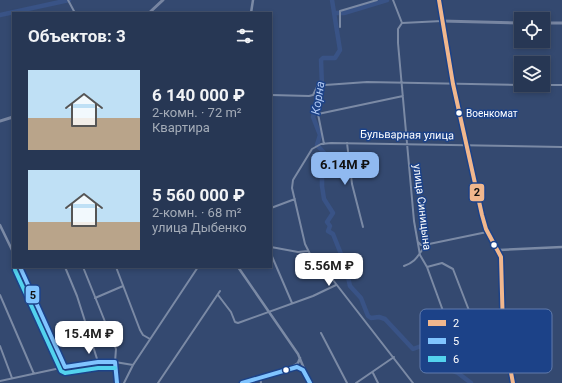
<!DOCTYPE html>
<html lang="ru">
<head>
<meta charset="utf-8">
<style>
	:root { --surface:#273754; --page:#33425e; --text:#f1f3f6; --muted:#a4acb8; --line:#43516b; --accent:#90b9f0 }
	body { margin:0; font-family:Roboto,sans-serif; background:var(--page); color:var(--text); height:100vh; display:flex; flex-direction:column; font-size:15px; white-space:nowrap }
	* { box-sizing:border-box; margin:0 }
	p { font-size:13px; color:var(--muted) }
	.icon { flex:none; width:22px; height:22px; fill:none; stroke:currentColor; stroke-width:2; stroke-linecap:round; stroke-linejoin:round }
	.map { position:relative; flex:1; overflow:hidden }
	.details { position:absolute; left:12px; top:12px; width:260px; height:256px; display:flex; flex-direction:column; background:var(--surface); border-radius:0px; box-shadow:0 2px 6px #0003,0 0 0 1px var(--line) }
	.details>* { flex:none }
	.controls { position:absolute; left:514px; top:12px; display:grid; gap:8px }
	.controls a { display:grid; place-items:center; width:36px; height:36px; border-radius:0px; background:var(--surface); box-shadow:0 2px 6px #0003,0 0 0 1px var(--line); font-size:20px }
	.price { position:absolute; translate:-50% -34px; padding:0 9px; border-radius:8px; background:#fff; color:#222; font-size:13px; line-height:26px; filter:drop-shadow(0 1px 2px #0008) }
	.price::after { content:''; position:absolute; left:50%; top:24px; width:12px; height:9px; margin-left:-6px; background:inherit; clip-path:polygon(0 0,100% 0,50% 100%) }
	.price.selected { background:var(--accent); color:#111 }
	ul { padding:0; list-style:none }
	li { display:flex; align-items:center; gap:12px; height:100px; padding:0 16px }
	li span { display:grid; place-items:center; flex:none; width:112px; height:80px; border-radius:0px; color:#555 }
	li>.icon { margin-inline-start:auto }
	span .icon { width:48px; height:48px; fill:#fffc; stroke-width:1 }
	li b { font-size:17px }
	h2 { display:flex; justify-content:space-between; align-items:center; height:48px; padding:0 16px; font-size:17px }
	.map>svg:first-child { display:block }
</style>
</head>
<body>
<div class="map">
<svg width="562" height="383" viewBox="0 0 562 383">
	<rect width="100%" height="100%" fill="#344970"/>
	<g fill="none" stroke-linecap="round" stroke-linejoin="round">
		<path stroke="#395386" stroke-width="4.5" d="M332 0 340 50 335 58H323L321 60 322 86 313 117 320 135 317 145 327 156 322 174V186L324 199 333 213 327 222 330 226 328 231 333 234 345 264 350 286 361 298 368 316 371 318 379 317 385 319 413 349 424 345 430 346 433 348 435 359 443 367 458 373 471 383
			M335 13H344L387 0
			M0 15 69 0"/>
		<path stroke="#7b8aa5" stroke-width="2" d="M68 0 75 13
			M393 0 402 23 398 29V43L414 221 420 255 427 267 462 363
			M402 23 442 21
			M340 27V11L377 0
			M325 85 367 82 521 85
			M543 85H562
			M271 95 309 96 313 95 317 87 320 85
			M347 143 352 184 363 227
			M324 144 318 114 403 96
			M271 208 295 199
			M418 242 421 245 427 244
			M271 247 298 252 308 251
			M271 254 292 303
			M404 266C421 260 417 251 429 244L487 232
			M65 267 77 296 98 362
			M83 267 116 349 115 362 133 365
			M116 267 140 330 143 335 150 339
			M427 267 442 263 453 269 475 326
			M0 295 34 374
			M218 295 231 312 235 322 238 323 313 296 336 285
			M95 298 123 286
			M321 333 347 383
			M0 346 12 378
			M373 373 378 383
			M260 377 261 383
			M0 381 65 367
			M124 383 133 365 198 267
			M158 383 220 291
			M356 383 394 357
			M413 383 326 271 311 256 305 244 292 188 293 180 312 149 321 144 331 143 562 147"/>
		<path stroke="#7b8aa5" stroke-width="2.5" d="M251 13 253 0
			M0 225 13 252
			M499 250 562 247
			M20 267 54 340 65 367 98 362H115L117 383
			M238 267 298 354 310 383
			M292 367 298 363 300 358
			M242 383 292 367 299 368 305 372"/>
		<path stroke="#7785a1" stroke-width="3" d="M149 13 163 0
			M442 21 521 23
			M543 23H562
			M0 121 13 117"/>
		<path stroke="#7a89a3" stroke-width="3.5" d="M439 0 453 84 482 215 486 229 501 257 503 330 513 383"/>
		<g stroke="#1c4288" stroke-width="7">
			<path id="bus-1" d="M439 0 453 84 482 215 486 229 501 257 503 330 513 383"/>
		</g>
		<g stroke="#1c4288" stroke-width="7">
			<path id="bus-2" d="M20 267 65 367 98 362H115L117 383
				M242 383 297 367 303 370 310 383"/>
		</g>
		<g stroke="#1c4288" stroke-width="7">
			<path id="bus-3" d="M15 270 61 371 65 373 98 368H115"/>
		</g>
		<use href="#bus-1" stroke="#f1b78d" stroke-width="4"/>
		<use href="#bus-2" stroke="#80c4ff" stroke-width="4"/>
		<use href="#bus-3" stroke="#53d2ee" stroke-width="4"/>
	</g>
	<g fill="#fff" stroke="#1c4288" stroke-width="1.5">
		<circle cx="459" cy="113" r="3.5"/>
		<circle cx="494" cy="245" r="3.5"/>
		<circle cx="286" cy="370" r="3.5"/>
	</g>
	<g text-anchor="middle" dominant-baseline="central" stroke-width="3" stroke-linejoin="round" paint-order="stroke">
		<g font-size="10" fill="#fff" stroke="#1c4288" text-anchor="start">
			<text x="466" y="113">Военкомат</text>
		</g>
		<g font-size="11" fill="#fff" stroke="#1c4288">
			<text transform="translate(407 135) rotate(1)">Бульварная улица</text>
			<text transform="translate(422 207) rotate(83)">улица Синицына</text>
		</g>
		<g font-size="12" font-style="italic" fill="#b1c9f3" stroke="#1c4288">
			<text transform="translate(318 98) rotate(-81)">Корна</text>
		</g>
	</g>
	<rect x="420" y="309" width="132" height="64" rx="6" fill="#1c4288" stroke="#607bac" stroke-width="1"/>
	<rect x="428" y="320" width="18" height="6" fill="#f1b78d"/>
	<rect x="428" y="338" width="18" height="6" fill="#80c4ff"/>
	<rect x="428" y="356" width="18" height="6" fill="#53d2ee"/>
	<g font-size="11" fill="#fff">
		<text x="453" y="327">2</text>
		<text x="453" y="345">5</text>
		<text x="453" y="363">6</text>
	</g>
	<g stroke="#1c4288" stroke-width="1.5">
		<rect x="469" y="183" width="16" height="19" rx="4" fill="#f1b78d"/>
		<rect x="25" y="285" width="15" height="19" rx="4" fill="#80c4ff"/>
	</g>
	<g font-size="11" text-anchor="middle" font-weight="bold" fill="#111">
		<text x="477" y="196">2</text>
		<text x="33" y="299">5</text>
	</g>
</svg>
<div class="controls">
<a><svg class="icon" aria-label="locate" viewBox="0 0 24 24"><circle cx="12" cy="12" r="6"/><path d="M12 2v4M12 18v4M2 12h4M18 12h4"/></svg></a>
<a><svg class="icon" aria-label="layers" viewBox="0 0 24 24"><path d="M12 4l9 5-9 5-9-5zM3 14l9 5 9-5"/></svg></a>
</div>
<b class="price selected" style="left:345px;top:186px">6.14M ₽</b>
<b class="price" style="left:329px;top:287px">5.56M ₽</b>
<b class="price" style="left:89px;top:355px">15.4M ₽</b>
<section class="details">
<h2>Объектов: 3<svg class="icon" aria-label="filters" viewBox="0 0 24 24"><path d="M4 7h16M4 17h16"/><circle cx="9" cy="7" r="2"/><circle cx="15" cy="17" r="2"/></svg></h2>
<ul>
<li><span style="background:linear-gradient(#bfe0f5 60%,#b9a48a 0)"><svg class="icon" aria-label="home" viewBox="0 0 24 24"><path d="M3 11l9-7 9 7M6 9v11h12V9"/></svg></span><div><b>6 140 000 ₽</b><p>2-комн. · 72 m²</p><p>Квартира</p></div></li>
<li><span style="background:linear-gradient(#bfe0f5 65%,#b9a48a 0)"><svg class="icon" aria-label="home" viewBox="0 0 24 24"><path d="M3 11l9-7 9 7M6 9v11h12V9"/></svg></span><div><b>5 560 000 ₽</b><p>2-комн. · 68 m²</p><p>улица Дыбенко</p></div></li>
</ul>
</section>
</div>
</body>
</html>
